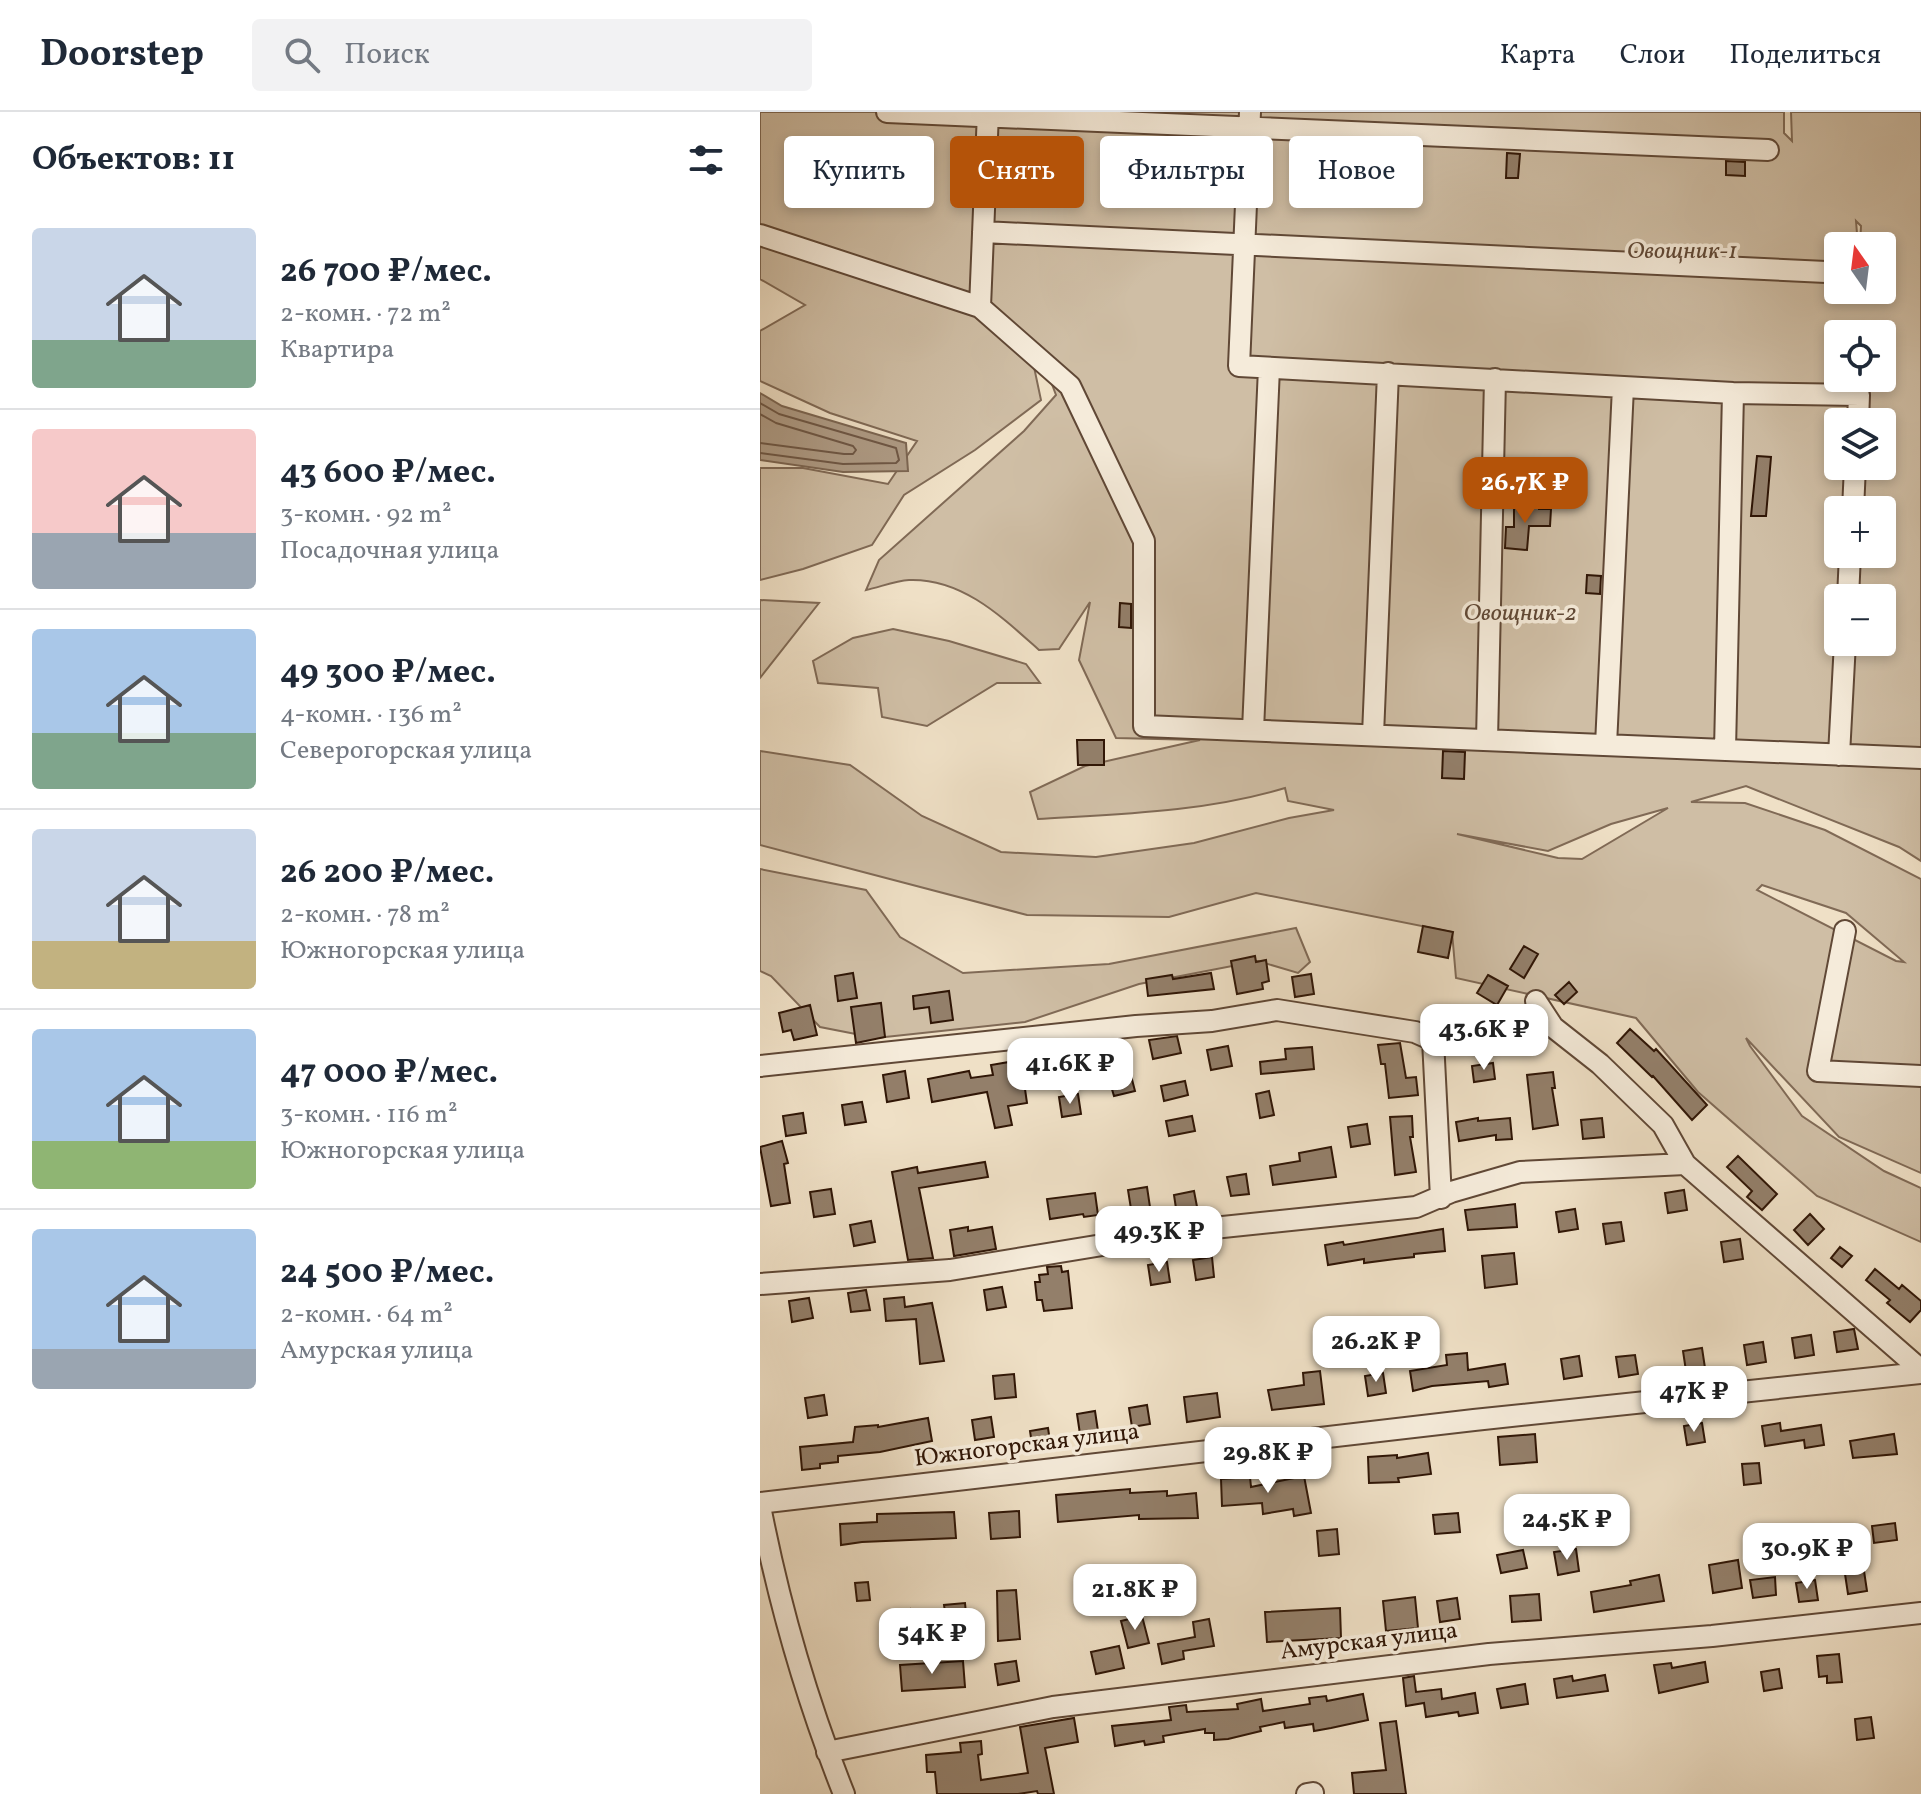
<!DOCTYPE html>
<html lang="ru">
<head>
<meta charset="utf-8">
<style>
	:root { --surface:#fff; --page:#f2f2f3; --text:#1f2937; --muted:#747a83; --line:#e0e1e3; --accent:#b45309 }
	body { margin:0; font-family:Vollkorn,serif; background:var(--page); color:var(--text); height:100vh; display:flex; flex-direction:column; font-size:30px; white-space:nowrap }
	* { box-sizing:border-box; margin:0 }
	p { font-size:26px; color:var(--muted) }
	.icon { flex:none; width:44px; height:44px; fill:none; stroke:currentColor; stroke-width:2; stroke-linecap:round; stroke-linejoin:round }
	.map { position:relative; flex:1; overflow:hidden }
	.panel { display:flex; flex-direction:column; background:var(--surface); width:760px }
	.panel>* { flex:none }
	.top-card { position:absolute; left:24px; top:24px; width:760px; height:72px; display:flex; gap:16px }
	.needle { width:52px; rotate:346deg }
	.controls { position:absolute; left:1064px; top:120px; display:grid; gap:16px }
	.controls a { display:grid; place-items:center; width:72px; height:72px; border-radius:8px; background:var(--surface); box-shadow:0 4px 12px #0003; font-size:40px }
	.price { position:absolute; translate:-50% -68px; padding:0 18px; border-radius:16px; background:#fff; color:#222; font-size:26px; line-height:52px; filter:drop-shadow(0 2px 4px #0008) }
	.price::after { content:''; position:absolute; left:50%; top:48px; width:24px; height:18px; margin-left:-12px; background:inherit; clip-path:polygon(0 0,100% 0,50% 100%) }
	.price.current { background:var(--accent); color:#fff }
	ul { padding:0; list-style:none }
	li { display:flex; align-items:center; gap:24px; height:200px; padding:0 32px }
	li+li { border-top:2px solid var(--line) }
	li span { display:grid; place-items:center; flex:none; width:224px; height:160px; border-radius:8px; color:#555 }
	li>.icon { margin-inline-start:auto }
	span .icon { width:96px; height:96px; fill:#fffc; stroke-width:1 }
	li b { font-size:34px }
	h2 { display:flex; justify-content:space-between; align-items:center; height:96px; padding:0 32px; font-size:34px }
	.tag { padding:0 28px; border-radius:8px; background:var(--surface); box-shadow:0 4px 12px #0003; font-size:28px; line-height:72px }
	.tag.current { background:var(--accent); color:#fff }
	header { display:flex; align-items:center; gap:48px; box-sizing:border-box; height:112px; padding:0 40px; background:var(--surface); border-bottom:2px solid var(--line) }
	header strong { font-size:38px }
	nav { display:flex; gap:44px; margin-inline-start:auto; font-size:28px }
	.search { width:560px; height:72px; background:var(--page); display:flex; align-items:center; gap:20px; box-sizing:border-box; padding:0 28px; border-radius:8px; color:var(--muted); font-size:30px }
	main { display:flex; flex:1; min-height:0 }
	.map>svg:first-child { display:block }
</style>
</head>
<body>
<header>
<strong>Doorstep</strong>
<div class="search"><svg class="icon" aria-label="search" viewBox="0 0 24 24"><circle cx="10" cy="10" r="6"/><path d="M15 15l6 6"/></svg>Поиск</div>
<nav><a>Карта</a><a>Слои</a><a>Поделиться</a></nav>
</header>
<main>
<section class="panel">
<h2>Объектов: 11<svg class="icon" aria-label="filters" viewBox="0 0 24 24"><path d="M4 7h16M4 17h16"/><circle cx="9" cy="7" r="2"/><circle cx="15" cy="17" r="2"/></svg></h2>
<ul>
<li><span style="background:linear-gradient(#c9d6e8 70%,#7fa58c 0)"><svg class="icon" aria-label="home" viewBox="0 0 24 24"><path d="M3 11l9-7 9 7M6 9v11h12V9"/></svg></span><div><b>26 700 ₽/мес.</b><p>2-комн. · 72 m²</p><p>Квартира</p></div></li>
<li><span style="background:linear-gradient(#f6c9c9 65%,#9aa5b1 0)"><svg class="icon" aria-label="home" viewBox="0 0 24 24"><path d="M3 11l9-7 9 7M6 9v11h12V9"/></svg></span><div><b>43 600 ₽/мес.</b><p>3-комн. · 92 m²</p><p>Посадочная улица</p></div></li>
<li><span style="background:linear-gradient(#a9c7e8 65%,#7fa58c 0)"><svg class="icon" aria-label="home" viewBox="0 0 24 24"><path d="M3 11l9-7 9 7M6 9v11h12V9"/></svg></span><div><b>49 300 ₽/мес.</b><p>4-комн. · 136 m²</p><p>Северогорская улица</p></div></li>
<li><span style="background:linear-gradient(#c9d6e8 70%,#c2b280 0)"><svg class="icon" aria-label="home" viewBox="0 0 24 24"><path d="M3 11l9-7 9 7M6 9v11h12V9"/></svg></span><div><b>26 200 ₽/мес.</b><p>2-комн. · 78 m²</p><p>Южногорская улица</p></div></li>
<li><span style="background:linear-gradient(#a9c7e8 70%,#8fb573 0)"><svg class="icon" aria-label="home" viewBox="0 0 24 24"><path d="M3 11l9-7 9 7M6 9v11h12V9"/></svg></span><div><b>47 000 ₽/мес.</b><p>3-комн. · 116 m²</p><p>Южногорская улица</p></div></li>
<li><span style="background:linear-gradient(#a9c7e8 75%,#9aa5b1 0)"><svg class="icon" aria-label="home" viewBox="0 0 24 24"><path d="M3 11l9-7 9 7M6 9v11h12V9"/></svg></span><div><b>24 500 ₽/мес.</b><p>2-комн. · 64 m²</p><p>Амурская улица</p></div></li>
</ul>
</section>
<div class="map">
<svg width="1161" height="1682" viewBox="0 0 1161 1682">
	<rect width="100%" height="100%" fill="#efe0c6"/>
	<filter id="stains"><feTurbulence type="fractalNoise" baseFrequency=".0025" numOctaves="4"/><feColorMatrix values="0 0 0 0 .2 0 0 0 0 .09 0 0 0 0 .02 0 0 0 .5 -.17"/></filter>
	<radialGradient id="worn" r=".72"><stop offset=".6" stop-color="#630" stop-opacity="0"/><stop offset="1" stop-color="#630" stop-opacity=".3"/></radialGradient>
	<path fill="#cfbea5" stroke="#806a56" stroke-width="2" fill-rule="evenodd" d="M0 0H1024V21L1032 29 1031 0H1161V749L1139 735 986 674 931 690 985 691 1065 718 1161 767V1061L1079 1025 986 926 990 934 1042 1004 1124 1059 1161 1076V1130L1057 1084 938 980 876 906 696 866 692 820 496 781 409 805 267 803 0 733V639L90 653 162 704 241 740 336 745 434 731 529 706 574 698 528 689 525 676C445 700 361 702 278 707L270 680 325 654 440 628 356 626 319 548 330 490 299 537 279 538C242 505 202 466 149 468 135 469 120 475 106 478L119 448 264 319 296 283 287 259 274 255 281 288 215 338 144 383 112 433 43 457 0 468V356H43L128 372 157 329 70 301 0 269V219L45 193 0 167ZM1096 109 1101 114 1100 134H1122V178H1078V134H1098ZM1078 222H1122V266H1078ZM1078 310H1122V354H1078ZM1078 398H1122V442H1078ZM1078 486H1122V530H1078ZM908 696 822 747 798 746 697 722 788 739 851 712ZM1002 773 1086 801 1144 850 1136 849 997 778Z
		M0 488 59 491 0 566Z
		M133 517 189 529 266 552 280 571H237L167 614 122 605 118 576 58 571 53 549 93 526Z
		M0 757 106 778 140 825 203 861 349 852 536 816 550 850 538 861 498 849 379 872 265 910 116 926 60 915 11 864 0 859Z"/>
	<path fill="#ae9b85" stroke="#7c6652" stroke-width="2" d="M0 281 22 294 146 331 148 359 83 360 0 348Z"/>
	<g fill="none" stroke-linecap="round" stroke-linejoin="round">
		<path stroke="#6f5846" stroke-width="2" d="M0 291 19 302 136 336 139 348 136 351 83 352 0 341
			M0 302 16 311 93 334 96 338 93 342H84L0 331"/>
	</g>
	<path fill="#937f6a" stroke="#301606" stroke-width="2" d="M747 41 760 42 758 66H746Z
		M966 49 985 50V64L966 63Z
		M997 344 1011 345 1006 404H991Z
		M754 392H779V397H791L790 414H769L767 438 745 436 746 415H754Z
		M827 463 841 464 840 482 826 481Z
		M360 491 371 492V516L359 515Z
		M317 628H344V653H318Z
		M683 639 705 640 704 667 682 666Z
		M663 814 693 820 688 846 658 840Z
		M764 834 778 842 764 866 750 857Z
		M495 844 496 850 506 848 509 869 502 871 503 877 477 882 471 849Z
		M93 861 97 886 78 889 75 864Z
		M451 861 454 877 388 884 386 867 412 863 413 867Z
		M551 862 554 882 535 885 532 865Z
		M728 863 748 874 737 893 717 881Z
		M809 870 817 880 804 892 795 883Z
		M189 879 193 908 171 911 169 895 154 897 153 884Z
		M121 891 125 925 96 931 91 895Z
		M50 893 57 923 34 928 31 918 23 920 19 901Z
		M777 915 786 930 766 931 765 916Z
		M870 917 894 939 896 937 947 993 932 1008 893 964 892 965 857 931Z
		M713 918 715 934 692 936 691 920Z
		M417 924 421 941 393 947 389 928Z
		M640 931 646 966 656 965 658 983 629 986 625 952H621L618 933Z
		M468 934 472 954 451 958 447 938Z
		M552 935 554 957 501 962 500 950 526 947 525 937Z
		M249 950 252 965 263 963 267 991 248 994 252 1013 235 1016 227 980 172 990 168 967 209 959 211 966 233 963 231 953Z
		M733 951 735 967 714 970 712 954Z
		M368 952 375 979 354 984 346 957Z
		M145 959 149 986 127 990 123 963Z
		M793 960 795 976H792L798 1013 773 1017 767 963Z
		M425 969 428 983 404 989 401 974Z
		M509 979 514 1003 500 1006 496 982Z
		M318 982 321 1002 302 1005 299 985Z
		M102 990 106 1010 85 1013 82 993Z
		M43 1001 46 1021 26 1024 23 1004Z
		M432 1004 435 1019 409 1024 406 1009Z
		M652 1004 653 1025H650L656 1060 635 1063 630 1005Z
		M718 1006V1009L750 1006 752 1027 736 1028V1023L699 1029 696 1010Z
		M842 1006 844 1025 823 1027 821 1008Z
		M607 1012 610 1032 591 1035 588 1015Z
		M22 1029 28 1051 24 1052 30 1091 11 1094 0 1035Z
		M571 1035 576 1065 513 1073 510 1054 540 1049 539 1041Z
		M978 1044 1017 1082 1002 1098 987 1085 992 1079 967 1055Z
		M225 1050 228 1065 159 1076 173 1146 148 1148 132 1060 157 1055 158 1061Z
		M486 1062 489 1082 471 1084 467 1065Z
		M387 1075 390 1095 371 1097 368 1078Z
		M71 1077 75 1102 54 1105 50 1080Z
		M924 1078 927 1098 908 1101 905 1081Z
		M434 1079 438 1100 417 1103 414 1083Z
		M335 1081 338 1103 324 1105 323 1102 290 1107 287 1087Z
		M755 1092 757 1115 708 1118 705 1098Z
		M815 1097 818 1117 799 1120 796 1100Z
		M1050 1102 1064 1117 1048 1133 1034 1118Z
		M111 1109 115 1130 94 1134 90 1113Z
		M861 1110 864 1129 846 1132 843 1112Z
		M208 1115V1119L232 1115 236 1137 194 1144 190 1118Z
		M683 1117 685 1139 654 1142V1145L635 1147 604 1151V1147L568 1153 565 1133 583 1130 584 1133Z
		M980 1127 983 1147 964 1150 961 1130Z
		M1080 1135 1092 1144 1082 1155 1071 1146Z
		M754 1141 757 1172 725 1176 722 1144Z
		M452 1145 454 1165 436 1168 433 1148Z
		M407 1150 410 1170 391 1173 388 1153Z
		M301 1154 302 1160 308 1159 312 1196 284 1199 282 1188H277L275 1170H280L279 1163 288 1162 287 1155Z
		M1115 1157 1139 1177 1142 1173 1161 1189V1198L1150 1210 1127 1191 1130 1188 1106 1168Z
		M242 1175 246 1195 227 1198 224 1178Z
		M106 1178 110 1198 91 1200 88 1181Z
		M144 1185 145 1195 172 1191 184 1249 160 1252 156 1207 126 1209 124 1187Z
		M49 1186 53 1206 32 1210 29 1189Z
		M1094 1217 1098 1237 1077 1240 1074 1220Z
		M1051 1223 1054 1243 1035 1246 1032 1226Z
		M1003 1230 1006 1250 987 1253 984 1233Z
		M942 1236 945 1256 926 1259 923 1239Z
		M707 1241 708 1258 745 1252 748 1272 729 1275 728 1269 672 1274 653 1279 650 1259 687 1253 686 1243Z
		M875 1243 878 1262 859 1265 856 1245Z
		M819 1244 822 1264 804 1267 801 1247Z
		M560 1259 564 1292 512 1298 508 1278 544 1273 543 1261Z
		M623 1261 626 1281 608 1284 605 1264Z
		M254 1262 256 1285 235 1287 233 1264Z
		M457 1281 460 1305 427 1310 424 1285Z
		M64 1283 67 1303 48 1306 45 1286Z
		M387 1293 390 1312 372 1315 369 1296Z
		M335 1299 338 1319 320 1322 317 1302Z
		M231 1305 234 1325 215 1328 212 1308Z
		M168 1306 172 1329 120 1340 78 1344V1350L60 1352V1356L42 1358 40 1335 93 1330 95 1315 118 1313V1315Z
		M942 1311 945 1330 927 1333 924 1314Z
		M1020 1311 1021 1319 1061 1313 1064 1333 1045 1336 1044 1328 1005 1334 1002 1314Z
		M288 1316 291 1336 273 1339 270 1319Z
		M775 1322 777 1350 740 1353 738 1325Z
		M1134 1322 1137 1342 1093 1346 1090 1329Z
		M668 1341 671 1362 638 1366 639 1370 609 1371 608 1345 637 1343V1346Z
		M999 1351 1001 1371 984 1373 982 1352Z
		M544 1364 551 1401 534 1404 533 1397 503 1402 502 1391 462 1394 461 1367 490 1365 491 1375Z
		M370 1377V1381L407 1379V1384L436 1381 438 1406 379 1407V1403L298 1410 296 1383Z
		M259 1399 260 1425 231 1427 229 1401Z
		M194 1400 196 1426 102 1430 81 1433 80 1412 117 1410V1402Z
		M698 1401 700 1420 675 1422 673 1403Z
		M1135 1411 1137 1428 1114 1431 1112 1414Z
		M577 1417 579 1442 559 1444 557 1419Z
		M816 1437 819 1459 798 1463 794 1440Z
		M763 1438 767 1456 741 1461 737 1443Z
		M978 1448 982 1476 953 1481 949 1453Z
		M1104 1459 1107 1479 1088 1482 1085 1462Z
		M899 1463 904 1489 834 1500 831 1480 871 1473 870 1469Z
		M1015 1465 1016 1483 993 1486 990 1468Z
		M1055 1468 1058 1488 1039 1490 1036 1471Z
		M108 1470 110 1488 97 1489 95 1471Z
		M256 1478 260 1527 238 1529 237 1479Z
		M779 1482 781 1508 752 1510 750 1484Z
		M655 1485 658 1516 626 1519 623 1489Z
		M697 1486 700 1507 680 1510 677 1489Z
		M205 1491 207 1512 187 1514 184 1493Z
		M580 1496 581 1526 507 1530 505 1500Z
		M150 1497 153 1522 134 1524 131 1500Z
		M382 1504 389 1531 368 1536 361 1509Z
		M449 1507 454 1534 423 1539 424 1547 402 1552 398 1532 435 1525 433 1510Z
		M359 1534 364 1556 336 1562 331 1540Z
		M1079 1542 1082 1570 1067 1571V1564L1059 1565 1057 1544Z
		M203 1549 205 1575 142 1579 140 1553Z
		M256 1549 259 1569 238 1573 235 1552Z
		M945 1550 948 1570 899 1581 894 1553 911 1551 912 1556Z
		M1019 1557 1022 1576 1004 1579 1001 1560Z
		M845 1563 848 1579 797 1586 794 1567 812 1564 813 1569Z
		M654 1564 656 1580 681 1577 682 1587 715 1581 718 1601 699 1604 698 1600 666 1605 664 1591 646 1594 643 1566Z
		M765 1572 768 1592 741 1596 737 1577Z
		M603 1582 608 1608 571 1616 554 1619 553 1612 525 1616 524 1610 500 1615 501 1619 468 1627 454 1628V1621H445V1617L403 1624 404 1630 385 1633 384 1629 355 1634 352 1614 411 1608 409 1595 426 1593 427 1600 478 1597 477 1592 501 1587 503 1599 550 1592 549 1586 566 1584 567 1589Z
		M1111 1605 1114 1626 1097 1628 1095 1607Z
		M314 1606 318 1630 285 1636 294 1682H278L277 1679 258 1682H177L175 1660H167L166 1643 201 1640 200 1631 221 1629 222 1642 218 1643 221 1668 268 1661 260 1615Z
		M636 1609 646 1682H594L592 1661 626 1658 620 1611Z"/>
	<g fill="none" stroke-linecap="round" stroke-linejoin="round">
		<g stroke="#604836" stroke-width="24">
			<path id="minor" d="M127 0 1008 38
				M228 0 220 195 310 274 384 429V614L1161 646
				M490 0 479 254 973 281 1099 283 1098 310
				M223 120 1066 160
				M0 123 220 195
				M1093 398 1095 354
				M1088 486 1090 442
				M493 618 509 256
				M613 623 628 261
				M727 628 735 267
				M846 633 863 275
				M965 638 973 281
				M1079 643 1085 530
				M1085 819 1058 959 1161 964
				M776 889 793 915 840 952 903 1013 925 1052 1161 1258
				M0 954 376 914 452 909 517 898 655 920 673 928 681 1086
				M0 1172 190 1158 434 1118 656 1095 691 1080 760 1060 925 1052
				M0 1391 714 1308 1161 1261
				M0 1394C19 1492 47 1589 84 1682
				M67 1640 293 1595 729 1542 952 1524 1161 1501
				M547 1682 553 1681"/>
		</g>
		<use href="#minor" stroke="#f5ebda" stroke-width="20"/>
	</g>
	<g text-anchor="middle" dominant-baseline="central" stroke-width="7" stroke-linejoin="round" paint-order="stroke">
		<g font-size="24" font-style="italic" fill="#604836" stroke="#f5ebda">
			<text x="922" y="140">Овощник-1</text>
			<text x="760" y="502">Овощник-2</text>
		</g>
		<g font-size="24" fill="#301606" stroke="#f5ebda">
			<text transform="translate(267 1334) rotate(-7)">Южногорская улица</text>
			<text transform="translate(609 1530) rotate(-7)">Амурская улица</text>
		</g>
	</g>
	<rect width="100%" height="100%" filter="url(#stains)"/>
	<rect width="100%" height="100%" fill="url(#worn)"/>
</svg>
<div class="controls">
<a><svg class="needle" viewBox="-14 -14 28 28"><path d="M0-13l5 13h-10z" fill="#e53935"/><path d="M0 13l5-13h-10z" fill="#747a83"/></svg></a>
<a><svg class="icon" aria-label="locate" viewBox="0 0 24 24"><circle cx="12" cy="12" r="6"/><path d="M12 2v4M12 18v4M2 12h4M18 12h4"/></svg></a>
<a><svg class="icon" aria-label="layers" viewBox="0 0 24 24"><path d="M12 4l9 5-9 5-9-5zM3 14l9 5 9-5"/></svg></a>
<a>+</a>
<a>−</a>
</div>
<b class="price current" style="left:765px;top:413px">26.7K ₽</b>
<b class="price" style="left:724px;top:960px">43.6K ₽</b>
<b class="price" style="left:310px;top:994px">41.6K ₽</b>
<b class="price" style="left:399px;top:1162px">49.3K ₽</b>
<b class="price" style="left:616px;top:1272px">26.2K ₽</b>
<b class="price" style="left:934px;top:1322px">47K ₽</b>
<b class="price" style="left:508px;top:1383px">29.8K ₽</b>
<b class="price" style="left:807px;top:1450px">24.5K ₽</b>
<b class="price" style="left:1047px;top:1479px">30.9K ₽</b>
<b class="price" style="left:375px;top:1520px">21.8K ₽</b>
<b class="price" style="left:172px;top:1564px">54K ₽</b>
<div class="top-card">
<a class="tag">Купить</a>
<a class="tag current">Снять</a>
<a class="tag">Фильтры</a>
<a class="tag">Новое</a>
</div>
</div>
</main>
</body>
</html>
